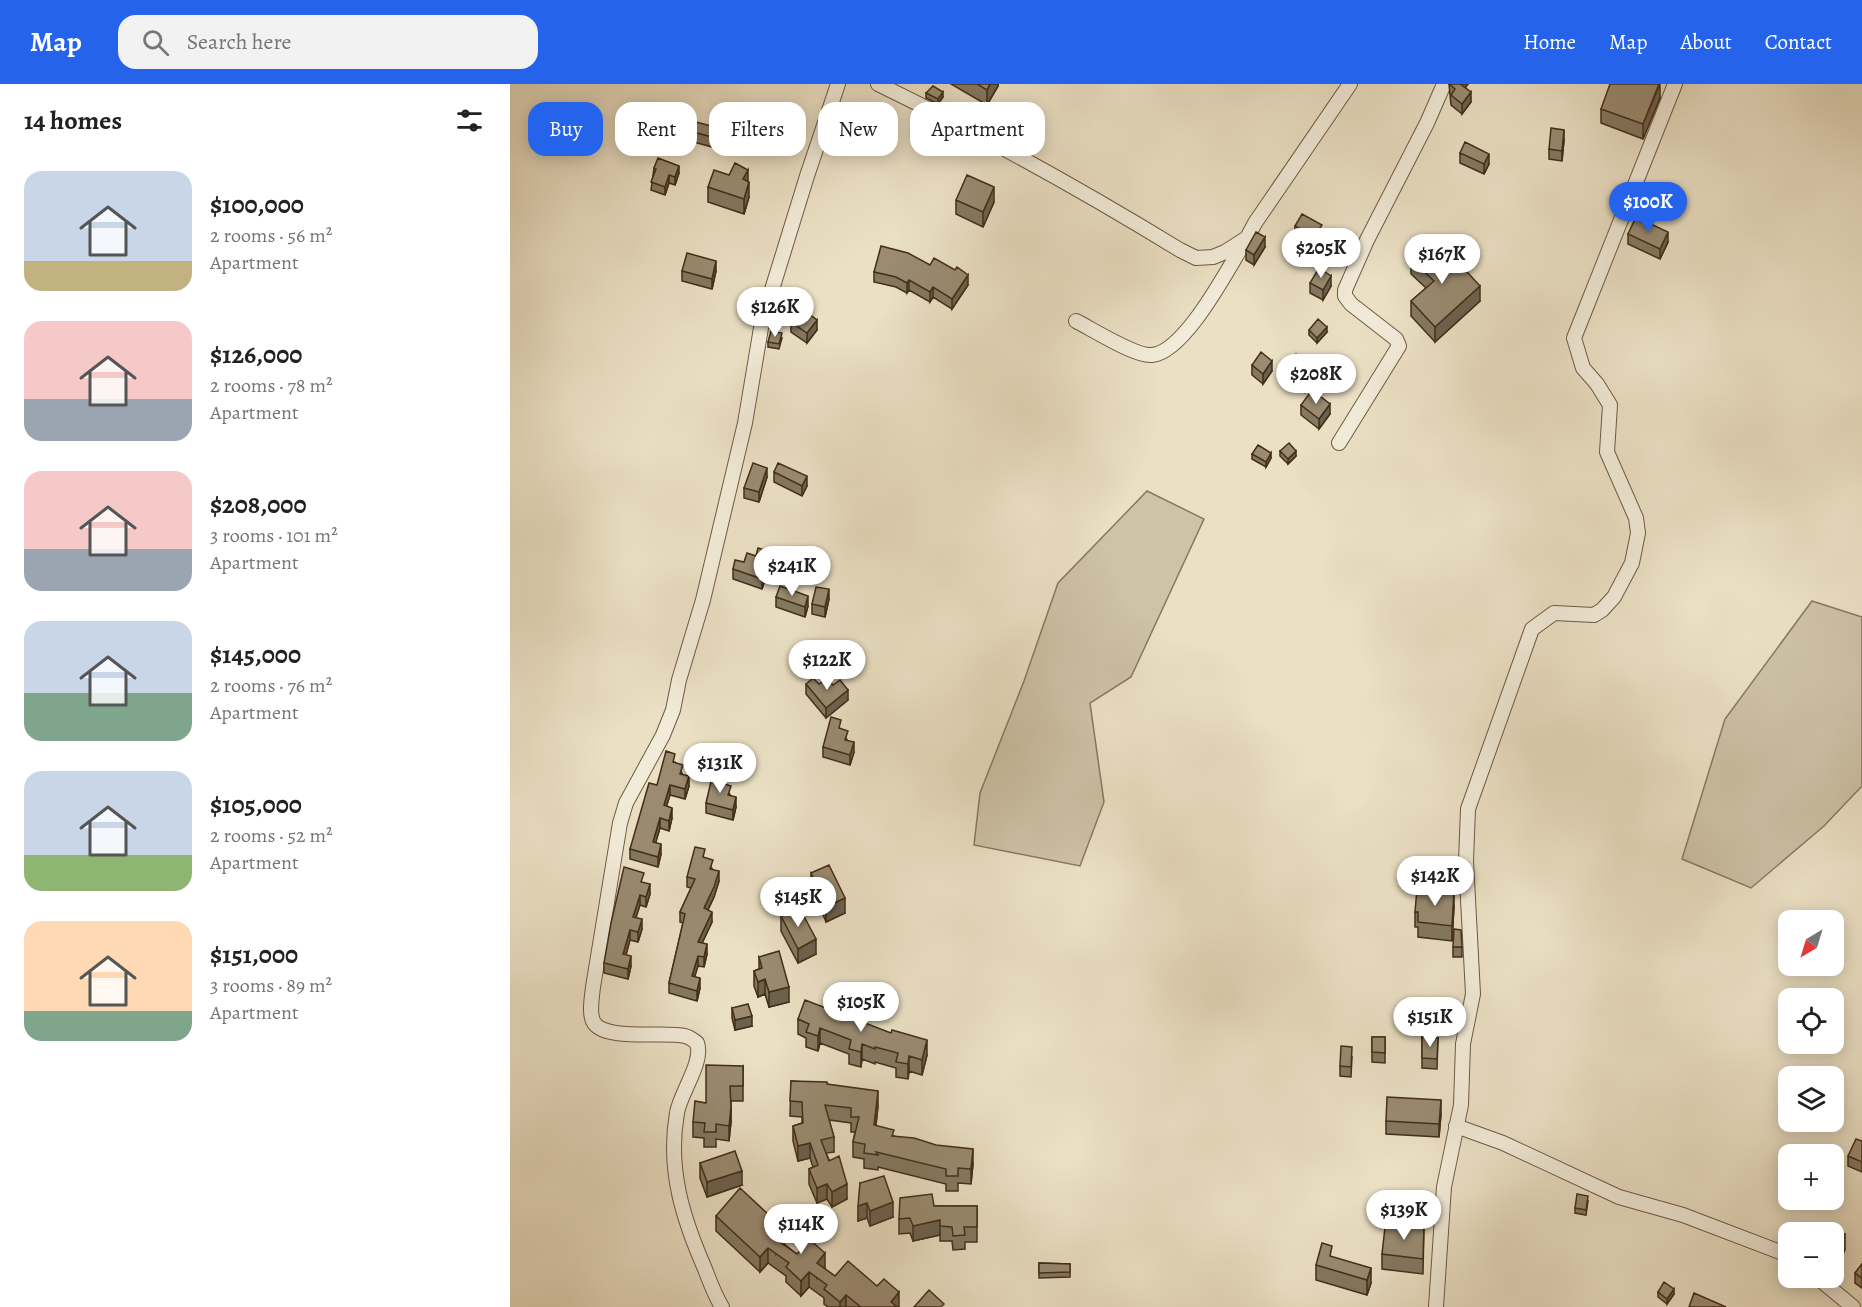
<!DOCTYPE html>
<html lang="en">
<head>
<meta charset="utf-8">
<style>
	:root { --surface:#fff; --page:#f2f2f2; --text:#222; --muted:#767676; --accent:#2563eb }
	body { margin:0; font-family:Alegreya,serif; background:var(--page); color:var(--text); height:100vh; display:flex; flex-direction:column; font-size:22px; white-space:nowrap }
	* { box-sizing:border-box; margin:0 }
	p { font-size:20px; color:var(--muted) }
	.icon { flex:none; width:33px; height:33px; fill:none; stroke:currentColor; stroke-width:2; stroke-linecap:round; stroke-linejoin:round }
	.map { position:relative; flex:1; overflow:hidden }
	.side { display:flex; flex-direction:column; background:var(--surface); width:510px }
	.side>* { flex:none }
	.hud { position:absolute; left:18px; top:18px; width:570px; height:54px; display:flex; gap:12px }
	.needle { width:39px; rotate:218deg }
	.controls { position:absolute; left:1268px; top:826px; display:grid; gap:12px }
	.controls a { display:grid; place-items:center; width:66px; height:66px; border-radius:12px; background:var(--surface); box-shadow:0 3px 15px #0003; font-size:30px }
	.price { position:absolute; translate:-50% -51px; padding:0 14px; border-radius:21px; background:#fff; color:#222; font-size:20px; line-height:39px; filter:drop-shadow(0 2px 3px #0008) }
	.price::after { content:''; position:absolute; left:50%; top:36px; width:18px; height:14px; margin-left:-9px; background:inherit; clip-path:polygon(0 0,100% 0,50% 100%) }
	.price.on { background:var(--accent); color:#fff }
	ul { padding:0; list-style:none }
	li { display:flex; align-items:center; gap:18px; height:150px; padding:0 24px }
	li span { display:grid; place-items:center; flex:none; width:168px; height:120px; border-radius:18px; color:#555 }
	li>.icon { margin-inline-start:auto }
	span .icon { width:72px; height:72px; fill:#fffc; stroke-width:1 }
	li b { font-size:26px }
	h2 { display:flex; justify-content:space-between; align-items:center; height:72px; padding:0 24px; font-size:26px }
	.pill { padding:0 21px; border-radius:18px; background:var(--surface); box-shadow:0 3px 15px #0003; font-size:21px; line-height:54px }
	.pill.on { background:var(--accent); color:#fff }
	header { display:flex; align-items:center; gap:36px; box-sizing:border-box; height:84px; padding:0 30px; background:var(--accent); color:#fff }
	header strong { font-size:28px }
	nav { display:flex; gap:33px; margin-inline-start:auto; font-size:21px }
	.search { width:420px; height:54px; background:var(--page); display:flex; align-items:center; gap:15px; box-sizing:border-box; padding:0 21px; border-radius:18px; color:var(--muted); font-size:22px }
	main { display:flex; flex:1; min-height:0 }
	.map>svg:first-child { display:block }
</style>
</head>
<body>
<header>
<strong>Map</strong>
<div class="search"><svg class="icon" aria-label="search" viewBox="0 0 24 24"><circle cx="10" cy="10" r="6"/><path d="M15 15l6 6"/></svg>Search here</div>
<nav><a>Home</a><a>Map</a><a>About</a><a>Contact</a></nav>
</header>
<main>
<section class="side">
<h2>14 homes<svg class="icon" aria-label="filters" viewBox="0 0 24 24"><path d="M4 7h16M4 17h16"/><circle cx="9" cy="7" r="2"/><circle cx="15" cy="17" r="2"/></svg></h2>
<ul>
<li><span style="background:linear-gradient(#c9d6e8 75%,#c2b280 0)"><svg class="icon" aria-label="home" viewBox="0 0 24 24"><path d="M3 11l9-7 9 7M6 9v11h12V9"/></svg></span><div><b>$100,000</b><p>2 rooms · 56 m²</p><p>Apartment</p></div></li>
<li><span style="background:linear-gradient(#f6c9c9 65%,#9aa5b1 0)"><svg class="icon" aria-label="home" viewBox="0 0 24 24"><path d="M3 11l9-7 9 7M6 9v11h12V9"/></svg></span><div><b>$126,000</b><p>2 rooms · 78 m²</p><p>Apartment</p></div></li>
<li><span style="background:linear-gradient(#f6c9c9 65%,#9aa5b1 0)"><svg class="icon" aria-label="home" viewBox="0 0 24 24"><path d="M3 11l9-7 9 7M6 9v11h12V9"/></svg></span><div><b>$208,000</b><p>3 rooms · 101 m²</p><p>Apartment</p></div></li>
<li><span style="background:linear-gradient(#c9d6e8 60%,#7fa58c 0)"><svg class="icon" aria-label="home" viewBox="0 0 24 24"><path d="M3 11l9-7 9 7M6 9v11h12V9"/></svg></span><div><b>$145,000</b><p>2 rooms · 76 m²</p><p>Apartment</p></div></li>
<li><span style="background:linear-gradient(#c9d6e8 70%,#8fb573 0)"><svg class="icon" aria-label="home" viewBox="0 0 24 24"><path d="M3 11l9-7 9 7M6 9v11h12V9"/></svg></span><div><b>$105,000</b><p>2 rooms · 52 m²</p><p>Apartment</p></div></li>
<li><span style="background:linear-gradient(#ffd9b3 75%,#7fa58c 0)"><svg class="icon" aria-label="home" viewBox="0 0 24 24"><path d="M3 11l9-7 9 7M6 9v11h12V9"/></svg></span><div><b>$151,000</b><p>3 rooms · 89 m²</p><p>Apartment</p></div></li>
</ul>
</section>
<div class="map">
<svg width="1352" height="1223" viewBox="0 0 1352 1223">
	<rect width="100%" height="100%" fill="#ebe0c4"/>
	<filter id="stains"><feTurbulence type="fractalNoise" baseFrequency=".00333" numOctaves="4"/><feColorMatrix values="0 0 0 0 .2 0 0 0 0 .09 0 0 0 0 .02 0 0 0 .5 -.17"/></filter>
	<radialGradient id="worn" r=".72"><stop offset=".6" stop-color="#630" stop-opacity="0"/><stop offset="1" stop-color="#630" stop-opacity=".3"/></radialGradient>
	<path fill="#cec2a7" stroke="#887860" stroke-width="1.5" d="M637 407 694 435 621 593 580 619 594 718 570 782 464 761 470 709 514 597 548 499Z
		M1302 517 1352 533V702L1314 742 1241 804 1172 775 1215 635Z"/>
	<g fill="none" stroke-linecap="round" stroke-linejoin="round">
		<g stroke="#6c5a43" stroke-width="16">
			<path id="minor" d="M368 0C471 50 572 106 670 166L686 174 703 173 715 168 737 154 745 139 840 0
				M566 237C582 245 626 273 642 271 675 268 717 186 734 159
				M829 359 889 262 886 255 841 220 835 212V206L857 156 917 39 934 0
				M946 1042 993 1059 1109 1113 1173 1131 1278 1171
				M1308 1194 1343 1223
				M212 1223C205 1212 200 1198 195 1185 173 1135 157 1085 167 1029 170 1009 194 978 187 959 183 956 180 953 175 952 156 947 92 958 83 937 79 928 82 913 83 903L110 739 116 719 153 651 163 626 169 596 193 516 235 339 252 238 297 92 328 0
				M926 1223 934 1103 951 1021 953 960 963 910 956 777 958 725 1022 545 1044 529 1084 531 1092 526 1104 513 1122 479 1128 449 1126 434 1097 368 1100 321 1087 300 1073 284 1064 254 1165 0"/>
		</g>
		<use href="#minor" stroke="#f2ebd9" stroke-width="14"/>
	</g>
	<path fill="#847861" stroke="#422e18" stroke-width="1.5" d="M441 0H488V2L477 21Z
		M939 0H958L955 4 961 18 952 30 941 21Z
		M416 9 433 13 428 20 416 14Z
		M1150 14 1133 55 1091 39V25Z
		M169 44 205 53 202 63 169 54Z
		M1054 56 1052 77 1039 75V65Z
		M950 69 979 80 974 90 950 79Z
		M144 84 169 89 165 101 159 99 155 111 141 106Z
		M198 103 239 113 234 130 198 118Z
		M446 116 484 118 473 143 446 130Z
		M785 142 812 149 826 167 818 181 783 164V154L785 151Z
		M1118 150 1158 158 1150 175 1118 160Z
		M755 163 744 181 736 176V166Z
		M901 175 970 217 925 258 901 232V217L916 204 901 190Z
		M172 187H206L202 205 172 197Z
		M364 188 458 201 442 225 423 213 420 218 399 206 397 209 386 203 364 198Z
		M800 199 821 202 813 216 800 209Z
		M281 238 307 246 297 259 281 248Z
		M799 246 817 248 807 259 799 251Z
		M272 254 269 265 258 263V258Z
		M742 281 762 287 753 300 742 291Z
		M776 284 805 294 795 308 776 294Z
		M791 321 820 330 809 345 791 331Z
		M770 367 786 372 778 380 770 372Z
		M742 370 761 374 756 383 742 375Z
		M264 388 297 402 292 412 264 398Z
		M257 393 249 418 234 414V404Z
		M234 478H261L252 505 223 495V485Z
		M266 513 298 522 295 533 266 523Z
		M319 515 315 533 302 530V520Z
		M296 600 323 601 338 616 316 634 296 610Z
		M331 645 344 668 340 681 313 673V663Z
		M165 678 173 691 179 702 175 715 160 711 156 722 162 734 159 747 150 744 145 759 151 770 148 783 120 775V765L147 701Z
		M213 700 221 712 226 723 223 736 196 729V719Z
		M195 774 203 786 209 797 204 813 198 826 202 838 192 859 197 870 194 883 188 882 184 893 190 904 187 917 159 909V899L173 839 170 838V828L181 804 177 803V793Z
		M301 789 335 829 316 838 311 826 304 830 298 819V804L301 803Z
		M134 799 140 810 136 823 130 821 126 833 132 845 128 858 120 856 116 871 121 882 118 895 94 889V879Z
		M944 822 942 857 908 853V843H905V828Z
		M271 832 306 870 288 879 271 847Z
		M943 863H952V873H943Z
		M249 873 279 918 259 923 255 910 248 913 244 902V887L249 885Z
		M222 924 242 942 225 946 222 934Z
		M288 935 417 971 412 991 399 987 398 995 386 993V984L365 978V980L352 975 351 983 339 980V970L310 959 308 967 296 963V954L288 950Z
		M862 953H875V979L862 978Z
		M912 953 928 954 927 985 912 984Z
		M842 973 841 993 830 992V982Z
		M233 982V1017H221V1038L219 1057 206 1055V1063H194V1054L183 1053V1038L196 1019Z
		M281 997 317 1000 368 1022 366 1042 384 1052 463 1080 461 1100 448 1099V1107H436V1100L368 1083V1086L354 1084V1075L343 1073V1058L345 1048H341V1039L319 1036 324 1053V1068L316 1069 337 1115 322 1123 317 1115 307 1119 299 1100V1085L303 1083 300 1074 288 1077 283 1057V1042L292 1039V1033L280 1032Z
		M931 1030 929 1053 876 1050V1037Z
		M1352 1057V1088L1338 1082V1072Z
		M190 1079 232 1101 197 1113 190 1094Z
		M350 1099 383 1133 360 1142 357 1134 348 1137Z
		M1078 1117 1076 1131 1065 1129V1124Z
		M424 1122H467V1158H455V1165L443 1166 442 1157H430V1151L403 1157 400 1149 389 1150V1135Z
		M206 1132 274 1160 287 1170 315 1184V1185L325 1192 389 1223H318L314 1220V1214L299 1203 291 1212 276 1198V1192L258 1179 250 1188 206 1147Z
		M914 1140 913 1190 872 1185V1170Z
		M1323 1149 1335 1165 1325 1190H1323Z
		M822 1173 861 1199 857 1211 806 1196V1181Z
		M529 1179 560 1180V1193L529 1194Z
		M1352 1180V1204L1345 1199V1189Z
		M1148 1208 1164 1210 1157 1220 1148 1213Z"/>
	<path fill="#6c614f" stroke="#422e18" stroke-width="1.5" d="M480 0H488V2L477 21V6Z
		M950 0H958L950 10Z
		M1150 0V14L1133 55V40Z
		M433 8V13L428 20V15Z
		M961 8V18L952 30V20Z
		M205 43V53L202 63V53Z
		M1054 46V56L1052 77V67Z
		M979 70V80L974 90V80Z
		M169 82V89L165 101V93Z
		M238 86V101L233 95Z
		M159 91V99L155 111V103Z
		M239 98V113L234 130V115Z
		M484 103V118L473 143V128Z
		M1158 148V158L1150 175V165Z
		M755 153V163L744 181V171Z
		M826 157V167L818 181V171Z
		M206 177V187L202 205V195Z
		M458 191V201L442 225V215Z
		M821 192V202L813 216V206Z
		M399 196V206L397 209V199Z
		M970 202V217L925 258V243Z
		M423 203V213L420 218V208Z
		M307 236V246L297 259V249Z
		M817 243V248L807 259V254Z
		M762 277V287L753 300V290Z
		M805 284V294L795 308V298Z
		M820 320V330L809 345V335Z
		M786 367V372L778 380V375Z
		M761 369V374L756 383V378Z
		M257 384V393L249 418V408Z
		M297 392V402L292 412V402Z
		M261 468V478L252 505V495Z
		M319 505V515L315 533V523Z
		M298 512V522L295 533V523Z
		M338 606V616L316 634V624Z
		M344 658V668L340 681V671Z
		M179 692V702L175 715V705Z
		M160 701V711L154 731V721Z
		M226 713V723L223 736V726Z
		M162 724V734L159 747V737Z
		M150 734V744L143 768V758Z
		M151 760V770L148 783V773Z
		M209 787V797L204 813 194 834V824Z
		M140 800V810L136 823V813Z
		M944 807V822L942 857V842Z
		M130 811V821L123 843V833Z
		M311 811V826L304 830V815Z
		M335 814V829L316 838V823Z
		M202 828V838L188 868V858Z
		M132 835V845L128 858V848Z
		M120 846V856L113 880V870Z
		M306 855V870L288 879V865Z
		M197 860V870L194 883V873Z
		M121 872V882L118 895V885Z
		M188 872V882L182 902V892Z
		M190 894V904L187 917V907Z
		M255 895V910L248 913V898Z
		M279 903V918L259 923V908Z
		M242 932V942L225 946V936Z
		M310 944V959L308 967V952Z
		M417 956V971L412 991V976Z
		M352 960V975L351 983V968Z
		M399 972V987L398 995V980Z
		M368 1007V1022L364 1056V1041Z
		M931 1016V1030L929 1053V1040Z
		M221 1023V1038L219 1057V1042Z
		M300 1059V1074L288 1077V1062Z
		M463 1065V1080L461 1100V1085Z
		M232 1087V1101L197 1113V1098Z
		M317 1100V1115L307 1119V1104Z
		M337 1100V1115L322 1123V1108Z
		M383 1118V1133L360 1142V1127Z
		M357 1119V1134L348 1137V1122Z
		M430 1136V1151L403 1157V1142Z
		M274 1145V1160L266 1170V1155Z
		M1335 1150V1165L1325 1190V1175Z
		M258 1164V1179L250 1188V1173Z
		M315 1169V1184L307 1194V1179Z
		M861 1184V1199L857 1211V1196Z
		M299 1188V1203L291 1212V1197Z
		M1164 1205V1210L1157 1220V1215Z
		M389 1208V1223H381V1218Z
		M336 1211V1223H330V1218Z"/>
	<path fill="#9a8b71" stroke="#422e18" stroke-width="1.5" d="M467 0H480L477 6Z
		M939 0H950L961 8 952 20 941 11 945 5Z
		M1100 0H1149L1133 40 1091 25Z
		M423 2 433 8 428 15 416 9Z
		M171 34 205 43 202 53 169 44Z
		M1041 44 1054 46 1052 67 1039 65Z
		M955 58 979 70 974 80 950 69Z
		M148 74 169 82 165 93 159 91 155 103 141 98 146 85 144 84Z
		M225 79 238 86 233 95 239 98 234 115 198 103 204 86 219 91Z
		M457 91 484 103 473 128 446 116Z
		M792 130 812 141 808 147 826 157 818 171 783 154 789 144 785 142Z
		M1126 133 1158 148 1150 165 1118 150Z
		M746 148 755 153 744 171 736 166Z
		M917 158 942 181 946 176 970 202 925 243 901 217 924 197 901 175Z
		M371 162 398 169 420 181 424 174 445 186 447 183 458 191 442 215 423 203 420 208 399 196 397 199 386 193 364 188Z
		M177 169 206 177 202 195 172 187Z
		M809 184 821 192 813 206 800 199Z
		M291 224 307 236 297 249 281 238Z
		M808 235 817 243 807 254 799 246Z
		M261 247 272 249 269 260 258 258Z
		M751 268 762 277 753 290 742 281Z
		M786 270 805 284 795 298 776 284Z
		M802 306 820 320 809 335 791 321Z
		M779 359 786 367 778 375 770 367Z
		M748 361 761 369 756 378 742 370Z
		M243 379 257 384 249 408 234 404Z
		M268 379 297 392 292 402 264 388Z
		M248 464 261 468 252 495 223 485 225 476 234 478 237 469 246 472Z
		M270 502 298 512 295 523 266 513Z
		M306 503 319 505 315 523 302 520Z
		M303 594 309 600 317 594 323 601 330 596 338 606 316 624 296 600Z
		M321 633 331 636 329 644 338 647 335 656 344 658 340 671 313 663Z
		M156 667 165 670 163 678 173 681 170 690 179 692 175 705 160 701 154 721 162 724 159 737 150 734 143 758 151 760 148 773 120 765 139 699 147 701Z
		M203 689 213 691 211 699 221 702 218 711 226 713 223 726 196 719Z
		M185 763 195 765 193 773 203 776 200 785 209 787 204 803 194 824 202 828 188 858 197 860 194 873 188 872 182 892 190 894 187 907 159 899 175 830 170 828 185 795 177 793Z
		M319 781 335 814 316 823 311 811 304 815 298 804 306 800 301 789Z
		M114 783 134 789 131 798 140 800 136 813 130 811 123 833 132 835 128 848 120 846 113 870 121 872 118 885 94 879 101 839Z
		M907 805 944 807 942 842 908 838V828H905Z
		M289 823 306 855 288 865 271 832Z
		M944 845 951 846 952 863H943Z
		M269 867 279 903 259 908 255 895 248 898 244 887 252 884 249 873Z
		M295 916 381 949 382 946 417 956 412 976 399 972 398 980 386 978 388 969 365 963V965L352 960 351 968 339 965 341 956 310 944 308 952 296 948 299 940 288 935Z
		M238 920 242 932 225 936 222 924Z
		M862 953H875V969L862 968Z
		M912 953 928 954 927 975 912 974Z
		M831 962 842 963 841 983 830 982Z
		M196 981 233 982V1002H220L221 1023 219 1042 206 1040V1048H194L195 1039 183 1038 185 1017 196 1019Z
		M281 997 317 998V1000L368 1007 364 1041 384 1046 382 1052 404 1054 426 1061 463 1065 461 1085 448 1084V1092H436V1085L366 1068 368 1071 354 1069 355 1060 343 1058 349 1033H341V1024L315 1021 324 1053 311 1056 319 1077 329 1072 337 1100 322 1108 317 1100 307 1104 299 1085 308 1081 300 1059 288 1062 283 1042 293 1039 292 1018 280 1017Z
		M877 1013 931 1016 929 1040 876 1037Z
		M1346 1055 1352 1057V1078L1338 1072Z
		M225 1067 232 1087 197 1098 190 1079Z
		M374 1092 383 1118 360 1127 357 1119 348 1122 350 1099Z
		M230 1104 274 1145 266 1155 287 1170 300 1156 315 1169 307 1179 325 1192 338 1177 367 1202 374 1195 389 1208 381 1218 387 1223H351L336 1211 330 1218 314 1205 317 1201 299 1188 291 1197 276 1183 279 1179 258 1164 250 1173 206 1132Z
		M422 1110 424 1122H467V1143H454L455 1151 443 1152 442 1143 430 1142V1136L403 1142 400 1134 389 1135 390 1114Z
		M1067 1110 1078 1112 1076 1126 1065 1124Z
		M884 1139 914 1140 913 1175 872 1170 875 1143 884 1144Z
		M1310 1139 1335 1150 1325 1175H1323V1149H1306Z
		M812 1159 822 1162 820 1172 861 1184 857 1196 806 1181Z
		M529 1179 560 1180V1188L529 1189Z
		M1352 1180V1194L1345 1189Z
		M1154 1198 1164 1205 1157 1215 1148 1208Z
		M419 1206 434 1220 431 1223H404Z
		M1184 1209 1216 1223H1179Z"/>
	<rect width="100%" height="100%" filter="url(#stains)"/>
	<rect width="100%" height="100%" fill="url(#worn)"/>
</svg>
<div class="controls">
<a><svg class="needle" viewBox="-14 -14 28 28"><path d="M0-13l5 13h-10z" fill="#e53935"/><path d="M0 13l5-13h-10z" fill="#767676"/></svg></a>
<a><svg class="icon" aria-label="locate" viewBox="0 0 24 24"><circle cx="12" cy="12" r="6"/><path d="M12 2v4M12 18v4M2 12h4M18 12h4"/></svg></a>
<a><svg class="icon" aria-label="layers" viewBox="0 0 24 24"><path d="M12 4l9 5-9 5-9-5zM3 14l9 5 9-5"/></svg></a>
<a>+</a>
<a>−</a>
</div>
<b class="price on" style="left:1138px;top:149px">$100K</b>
<b class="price" style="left:811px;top:195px">$205K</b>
<b class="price" style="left:932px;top:201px">$167K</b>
<b class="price" style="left:265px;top:254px">$126K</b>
<b class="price" style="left:806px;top:321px">$208K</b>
<b class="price" style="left:282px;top:513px">$241K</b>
<b class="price" style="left:317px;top:607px">$122K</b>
<b class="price" style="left:210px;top:710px">$131K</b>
<b class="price" style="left:925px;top:823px">$142K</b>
<b class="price" style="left:288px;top:844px">$145K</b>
<b class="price" style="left:351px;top:949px">$105K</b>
<b class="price" style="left:920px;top:964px">$151K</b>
<b class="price" style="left:894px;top:1157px">$139K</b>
<b class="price" style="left:291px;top:1171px">$114K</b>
<div class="hud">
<a class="pill on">Buy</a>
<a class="pill">Rent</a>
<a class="pill">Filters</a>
<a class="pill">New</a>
<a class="pill">Apartment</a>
</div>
</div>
</main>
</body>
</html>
